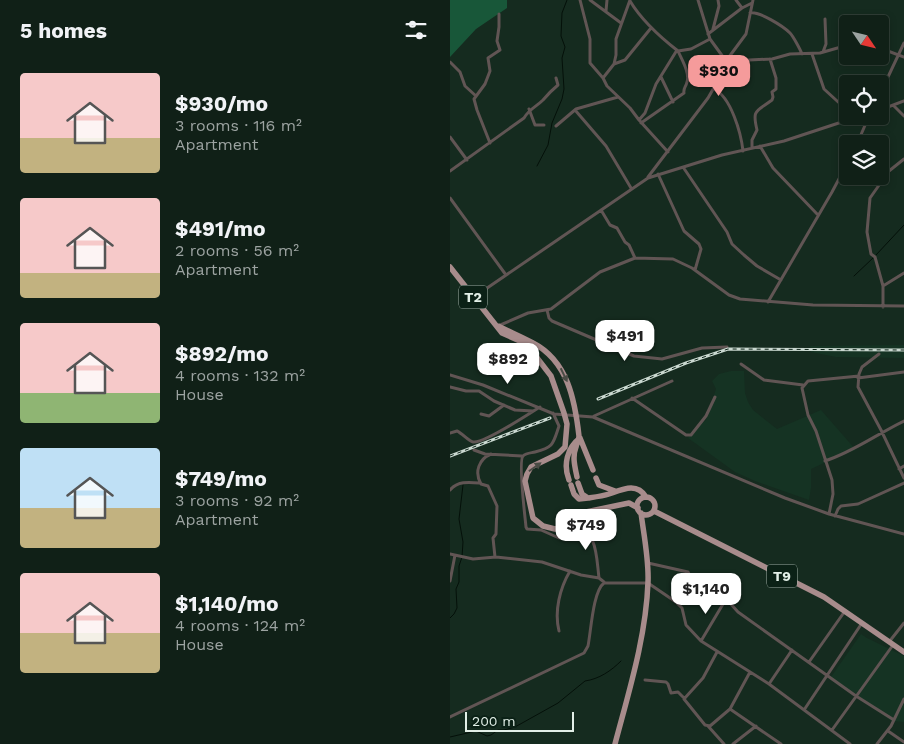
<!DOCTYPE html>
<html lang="en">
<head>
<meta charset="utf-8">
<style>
	:root { --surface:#102017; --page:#1e2d24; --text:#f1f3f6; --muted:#9ca3a1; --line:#303e36; --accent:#f59b9b }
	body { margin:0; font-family:"Work Sans",sans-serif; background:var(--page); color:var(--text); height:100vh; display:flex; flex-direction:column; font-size:19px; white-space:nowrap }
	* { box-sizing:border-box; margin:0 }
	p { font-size:16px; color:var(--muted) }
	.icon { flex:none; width:28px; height:28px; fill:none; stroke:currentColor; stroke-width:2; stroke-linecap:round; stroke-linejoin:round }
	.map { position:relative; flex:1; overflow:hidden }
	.sheet { display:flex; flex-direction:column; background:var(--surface); width:450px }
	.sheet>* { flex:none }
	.needle { width:32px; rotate:125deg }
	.buttons { position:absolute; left:389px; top:15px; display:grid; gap:10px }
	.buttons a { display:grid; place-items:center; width:50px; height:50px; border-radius:5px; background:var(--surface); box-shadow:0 2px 8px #0003,0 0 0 1px var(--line); font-size:25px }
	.scale { position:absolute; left:15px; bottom:12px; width:109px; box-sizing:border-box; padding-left:5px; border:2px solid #e2efe7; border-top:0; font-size:14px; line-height:18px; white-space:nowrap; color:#e2efe7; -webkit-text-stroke:4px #0b2116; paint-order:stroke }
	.price { position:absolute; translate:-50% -42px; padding:0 11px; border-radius:10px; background:#fff; color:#222; font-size:16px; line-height:32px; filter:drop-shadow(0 1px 2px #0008) }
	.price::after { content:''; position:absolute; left:50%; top:30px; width:15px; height:11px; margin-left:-8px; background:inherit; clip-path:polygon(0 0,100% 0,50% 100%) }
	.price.on { background:var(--accent); color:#111 }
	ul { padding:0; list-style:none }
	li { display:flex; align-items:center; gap:15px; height:125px; padding:0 20px }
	li span { display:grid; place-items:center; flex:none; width:140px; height:100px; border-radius:5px; color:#555 }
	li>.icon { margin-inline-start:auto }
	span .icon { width:60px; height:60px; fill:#fffc; stroke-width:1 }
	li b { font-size:21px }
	h2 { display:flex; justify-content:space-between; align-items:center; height:60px; padding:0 20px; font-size:21px }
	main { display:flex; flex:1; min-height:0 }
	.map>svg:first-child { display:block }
</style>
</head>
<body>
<main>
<section class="sheet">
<h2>5 homes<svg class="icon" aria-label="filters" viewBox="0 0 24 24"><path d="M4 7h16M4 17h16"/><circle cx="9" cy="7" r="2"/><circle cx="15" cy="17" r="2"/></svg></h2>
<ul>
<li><span style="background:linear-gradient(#f6c9c9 65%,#c2b280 0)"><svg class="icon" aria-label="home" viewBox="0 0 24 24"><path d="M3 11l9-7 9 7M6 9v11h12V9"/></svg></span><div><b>$930/mo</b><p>3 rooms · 116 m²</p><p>Apartment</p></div></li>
<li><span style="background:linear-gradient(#f6c9c9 75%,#c2b280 0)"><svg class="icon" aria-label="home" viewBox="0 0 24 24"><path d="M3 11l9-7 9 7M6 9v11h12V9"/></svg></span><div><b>$491/mo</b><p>2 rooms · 56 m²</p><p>Apartment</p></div></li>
<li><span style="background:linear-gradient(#f6c9c9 70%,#8fb573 0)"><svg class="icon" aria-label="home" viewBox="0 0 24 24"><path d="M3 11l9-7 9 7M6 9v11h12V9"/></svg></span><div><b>$892/mo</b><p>4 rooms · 132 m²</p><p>House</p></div></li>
<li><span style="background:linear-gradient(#bfe0f5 60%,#c2b280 0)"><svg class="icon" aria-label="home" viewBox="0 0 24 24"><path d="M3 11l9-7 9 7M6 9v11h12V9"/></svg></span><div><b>$749/mo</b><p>3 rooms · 92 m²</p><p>Apartment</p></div></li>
<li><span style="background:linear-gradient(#f6c9c9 60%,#c2b280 0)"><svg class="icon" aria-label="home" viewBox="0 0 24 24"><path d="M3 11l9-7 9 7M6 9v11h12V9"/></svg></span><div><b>$1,140/mo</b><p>4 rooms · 124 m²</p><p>House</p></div></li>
</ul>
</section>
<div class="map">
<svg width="454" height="744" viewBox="0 0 454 744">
	<rect width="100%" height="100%" fill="#152b1f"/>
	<path fill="#153323" d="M454 345V358L386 357 361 352 360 346Z
		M281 371H294L295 393 298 402 303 410 327 429 371 410 406 450 389 456 361 469V488L359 500 305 481 285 472 238 438 243 430 256 420 266 389 262 381 269 374Z
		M411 634 417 638 454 656V722L441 721 381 677Z"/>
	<path fill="#185739" d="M0 0H57V8L26 29 0 57Z"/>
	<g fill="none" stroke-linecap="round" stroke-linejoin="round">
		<path stroke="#041009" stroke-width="1" d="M87 166 98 145 102 123 112 99 114 89 112 58 115 47 111 36 112 13 117 0
			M426 255 454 225
			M404 276 423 258
			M0 618 4 614 7 608 6 589 9 582V566L12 557 13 542 9 519 13 485
			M0 737 26 731 37 736 41 735 48 730H54L65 727 108 703 135 681C149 679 161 671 171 661"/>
		<path stroke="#615554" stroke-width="3" d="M130 0 140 39V63L153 78
			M140 0 171 23
			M180 0 166 39V55L164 64 153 78 157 86 180 108 189 120 218 152
			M248 0 260 39 276 61
			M286 0 292 8
			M180 1C192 21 210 37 228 51L241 49 260 39
			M156 11 157 0
			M300 13C309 11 333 26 340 33 343 36 350 49 352 54
			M263 29 269 6 268 0
			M258 34 292 8 302 3
			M430 48 454 57
			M373 52 376 44 375 19
			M362 54 374 89 398 111
			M0 62 10 72 15 86 26 96
			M164 64 175 60 201 28
			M211 77 223 102
			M271 77 280 76 299 60 322 59 340 54 370 53 398 45
			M264 89C281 97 291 133 293 151
			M430 94 454 43
			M444 106 454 116
			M79 109 85 125H94
			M125 110 156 146 181 188
			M430 110 454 101
			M189 120 195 113 206 84 227 50
			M191 123 234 93C233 88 236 87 237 82 240 73 232 60 228 51
			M106 126 126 109 168 97
			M0 137 17 160
			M40 143 27 110 24 99 35 84 40 71 38 58 50 50 47 41 49 27V14
			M407 144 419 116
			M310 146 323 168 368 215
			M302 148V140L307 130C302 109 306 112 322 100L323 97 322 92 326 89V78L320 59
			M233 167 277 232 282 244 294 255 307 266 331 280
			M0 171 74 118C79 109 86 107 93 100 98 94 102 90 108 85L106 78
			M208 174 234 231 249 244 251 249 245 270
			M198 177 258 98 270 77 276 61 296 34 303 0
			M0 198 56 275
			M151 210 160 225 167 228 175 242 179 245 185 258
			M433 286 425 257 421 254 417 232 420 198 439 171 454 159
			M24 297 198 178 272 155 334 141 410 116
			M318 302 382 192 398 162
			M433 307V286L454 273
			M97 310 99 318 102 321 184 356 212 359 252 348 277 347
			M48 326 78 313 101 309 150 272 185 258 223 259 242 268 279 295 290 299 363 305 454 306
			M429 354 412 367 409 374 408 387 431 430 454 478
			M291 364 314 380 353 385
			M0 375 33 385 104 414 143 417 335 498 379 514 454 534
			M408 378 454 372
			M0 387 16 391H29L44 401 65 410 83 411
			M182 398 236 435H241L256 416 265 397
			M103 413 109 426C103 444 104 447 85 452 81 453 76 453 73 456 68 461 75 516 76 527L77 529 91 530 109 538H118L124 529 129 526
			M31 414 39 416 54 405
			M144 416 222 381
			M0 433 7 431C12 433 18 441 23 442 33 444 79 414 90 407
			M24 450 35 454 72 456
			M41 454C29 459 24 472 31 484L38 486 47 506 46 534 43 538 45 557
			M375 461C403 452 427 434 454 421
			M449 469 454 466
			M0 490C8 481 18 482 30 483
			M379 514 383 494 382 480 366 431 358 415 352 388 358 381 409 376
			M385 516 388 509 391 506 408 504 454 483
			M121 523C148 531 146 554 149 578
			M0 554 23 559 46 557 92 562 131 575 149 578 154 582
			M198 563 238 572 243 581 240 601
			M0 581 5 555
			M226 602 241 601 255 586 270 592 288 612 406 696 444 720
			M109 631C104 611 110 588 120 571
			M251 641 276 599
			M439 642 454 623
			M267 652 253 678 234 699 255 725 260 726 280 709 300 672
			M359 662 395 611
			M195 680 216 682 218 684 221 693 228 692 234 698
			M319 684 342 650
			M280 709 331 744
			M354 710 412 623
			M0 717 134 653 138 646C141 631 143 591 154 583H198L226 602 232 608 236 625 251 641 319 684 400 744
			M258 726 274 744
			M382 730 443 645
			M438 731 454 742
			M283 744 306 726
			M427 744 441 726 454 699"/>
		<path stroke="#a88c8c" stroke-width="5.5" d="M0 267 52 333 72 342 81 350 101 376 114 413 117 424 115 447 108 454 81 467 77 474 75 481 83 518 93 526 105 529 116 526 136 512 179 503 188 508
			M48 326C60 332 72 337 83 343 118 361 125 401 129 436 129 440 127 443 126 447 122 457 125 467 127 477
			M146 478 149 485 165 491
			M119 480C113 465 117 448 130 438L143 470
			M128 483 132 494 138 498C145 497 153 496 159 494 173 489 187 482 196 497
			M121 485 124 494 129 499 138 498
			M187 506a9 9 0 1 1 18 0a9 9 0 1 1-18 0Z
			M204 511 374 597 454 652
			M165 744C179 691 196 637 198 582 199 560 194 536 191 513"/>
		<g stroke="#cad8d0" stroke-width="3">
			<path id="rail" d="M148 399 236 363 278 349 454 350
				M0 456 100 418"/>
		</g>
		<use href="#rail" stroke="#0b2116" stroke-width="1" stroke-dasharray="4" stroke-linecap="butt"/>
	</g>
	<defs><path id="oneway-solid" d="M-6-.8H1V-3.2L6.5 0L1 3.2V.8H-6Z" transform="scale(1.25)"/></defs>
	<g fill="#4a4c45">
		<use href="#oneway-solid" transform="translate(114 375) rotate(64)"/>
		<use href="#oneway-solid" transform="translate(85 467) rotate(-35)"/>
	</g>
	<g text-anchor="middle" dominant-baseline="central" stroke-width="5" stroke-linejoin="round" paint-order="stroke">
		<g fill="#0b2116" stroke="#a2b1a8" stroke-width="1">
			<rect x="9" y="285.5" width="28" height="23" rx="4"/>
			<rect x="317" y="564.5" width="30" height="23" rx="4"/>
		</g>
		<g font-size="14" font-weight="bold" fill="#e2efe7">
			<text x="23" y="297">T2</text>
			<text x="332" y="576">T9</text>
		</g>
	</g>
</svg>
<div class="buttons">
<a><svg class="needle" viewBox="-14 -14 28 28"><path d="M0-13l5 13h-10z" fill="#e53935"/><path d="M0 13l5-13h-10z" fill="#9ca3a1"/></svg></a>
<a><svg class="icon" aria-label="locate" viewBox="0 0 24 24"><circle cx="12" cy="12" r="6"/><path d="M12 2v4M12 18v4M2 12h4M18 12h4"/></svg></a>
<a><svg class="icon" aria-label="layers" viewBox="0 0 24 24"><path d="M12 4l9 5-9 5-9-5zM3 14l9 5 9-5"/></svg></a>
</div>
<div class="scale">200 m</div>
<b class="price on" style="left:269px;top:97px">$930</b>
<b class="price" style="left:175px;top:362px">$491</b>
<b class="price" style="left:58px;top:385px">$892</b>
<b class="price" style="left:136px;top:551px">$749</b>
<b class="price" style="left:256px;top:615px">$1,140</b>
</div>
</main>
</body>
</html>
